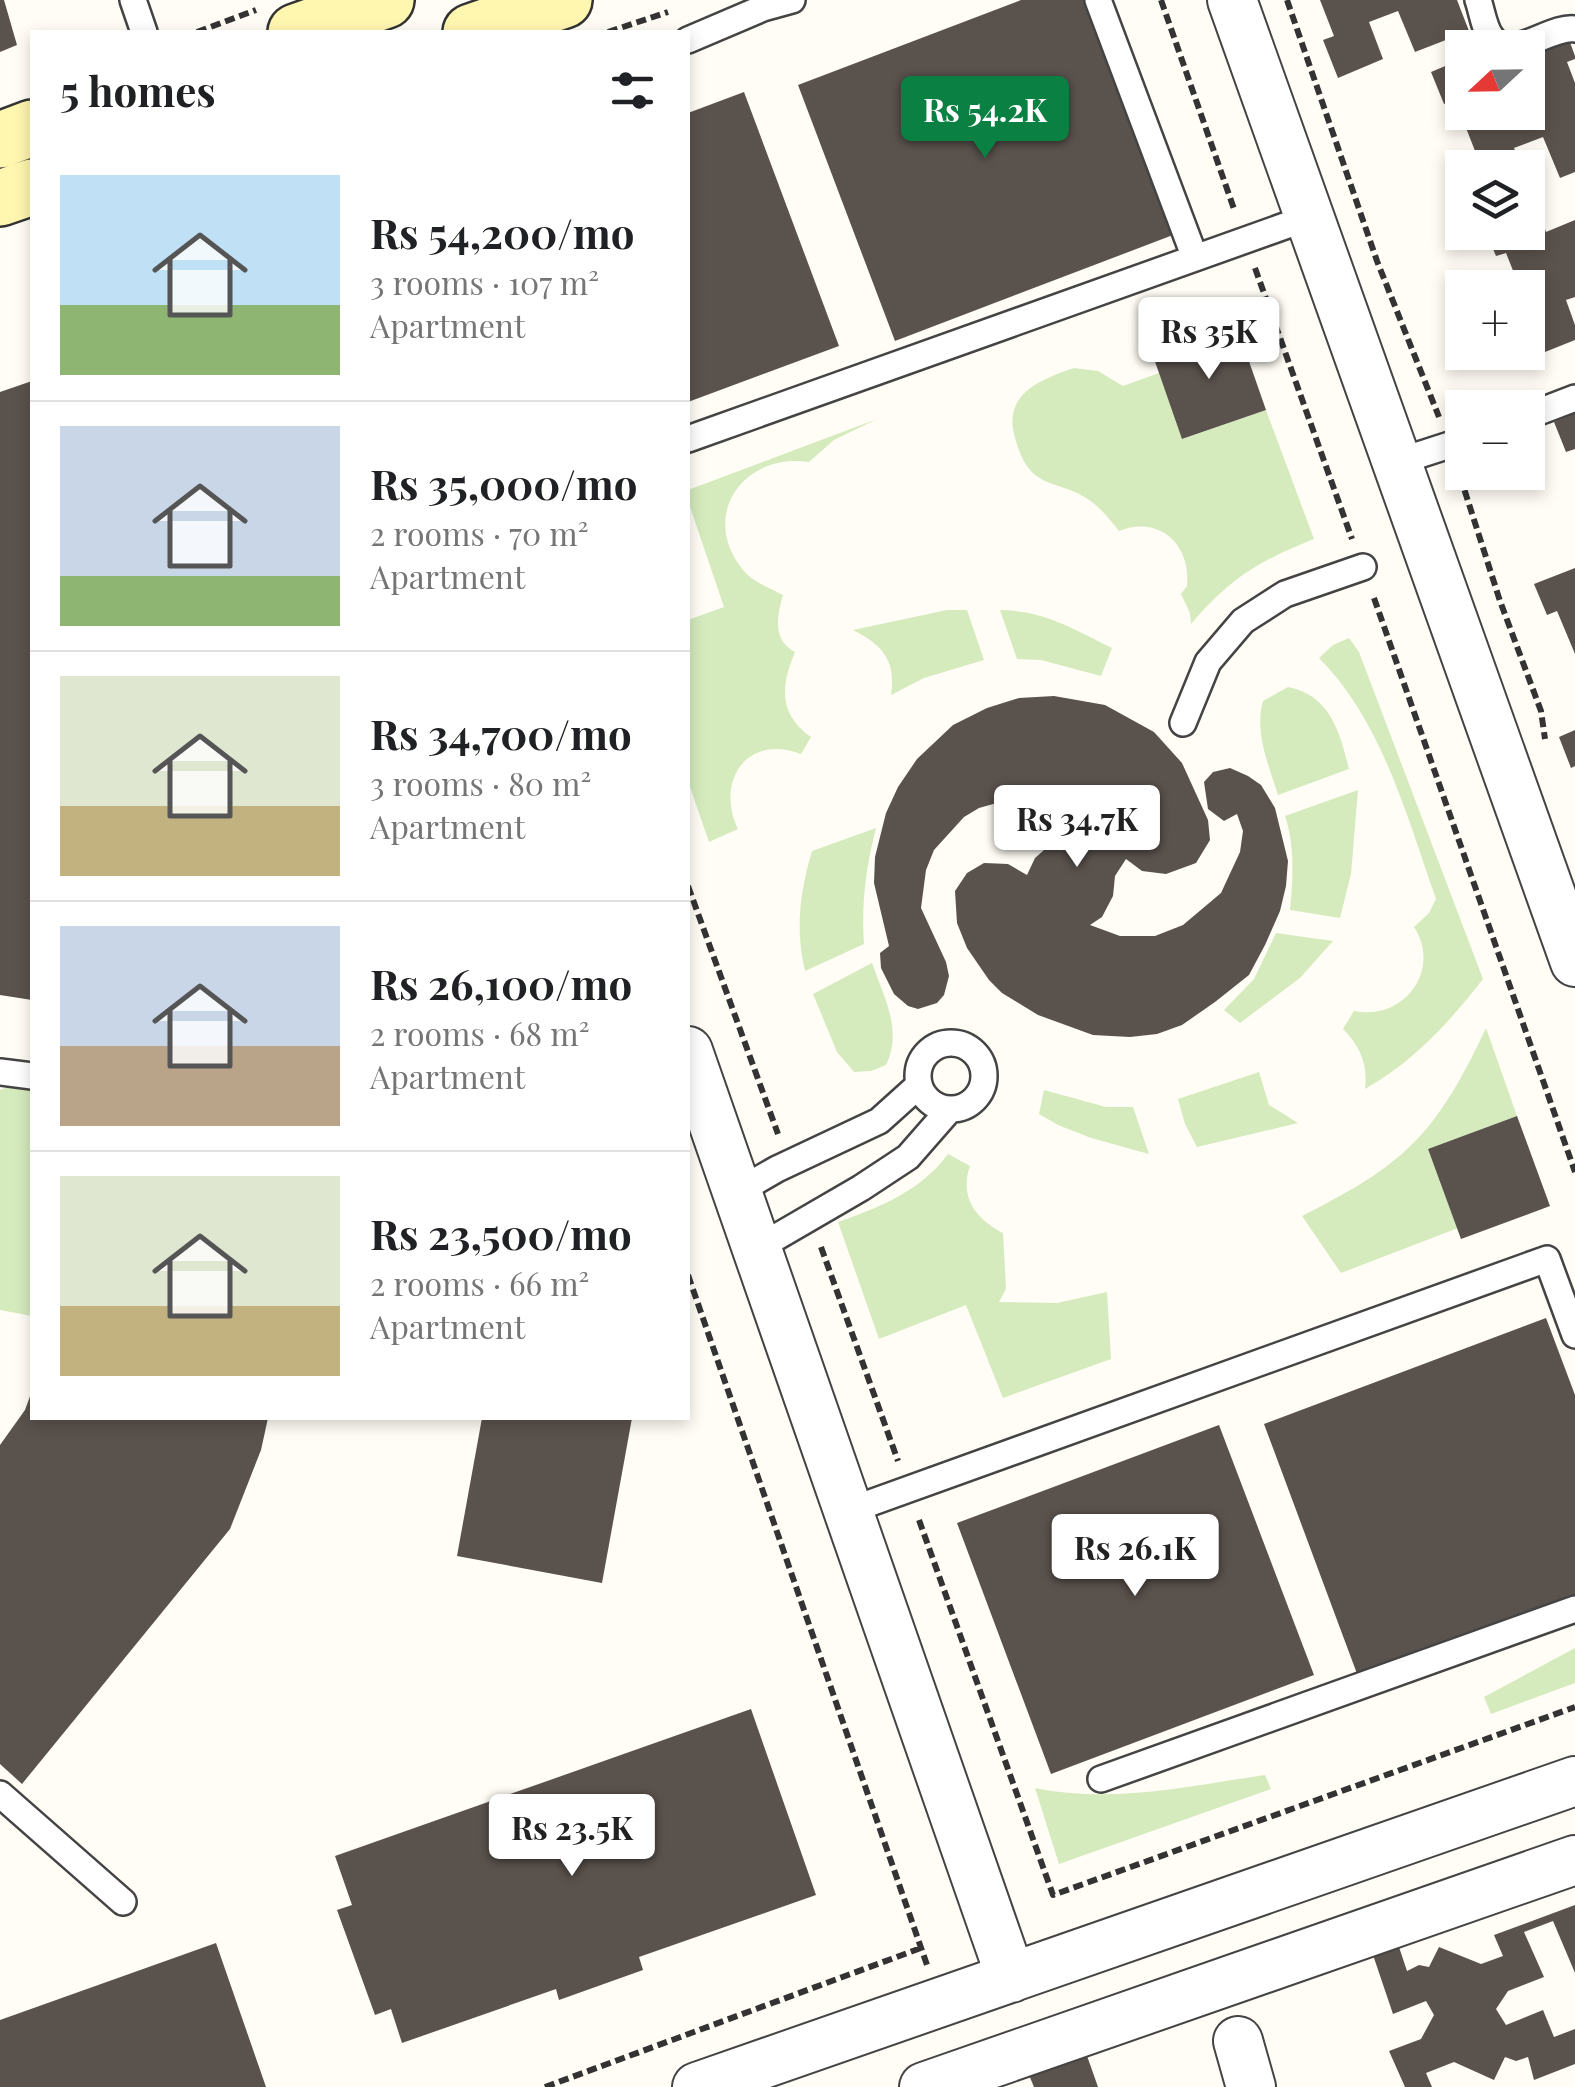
<!DOCTYPE html>
<html lang="en">
<head>
<meta charset="utf-8">
<style>
	:root { --surface:#fff; --page:#f6f6f6; --text:#202124; --muted:#757577; --line:#e0e0e0; --accent:#0b8043 }
	body { margin:0; font-family:"Playfair Display",serif; background:var(--page); color:var(--text); height:100vh; display:flex; flex-direction:column; font-size:38px; white-space:nowrap }
	* { box-sizing:border-box; margin:0 }
	p { font-size:32px; color:var(--muted) }
	.icon { flex:none; width:55px; height:55px; fill:none; stroke:currentColor; stroke-width:2; stroke-linecap:round; stroke-linejoin:round }
	.map { position:relative; flex:1; overflow:hidden }
	.sheet { position:absolute; left:30px; top:30px; width:660px; height:1390px; display:flex; flex-direction:column; background:var(--surface); border-radius:0px; box-shadow:0 5px 15px #0003 }
	.sheet>* { flex:none }
	.needle { width:65px; rotate:248deg }
	.buttons { position:absolute; left:1445px; top:30px; display:grid; gap:20px }
	.buttons a { display:grid; place-items:center; width:100px; height:100px; border-radius:0px; background:var(--surface); box-shadow:0 5px 15px #0003; font-size:50px }
	.price { position:absolute; translate:-50% -85px; padding:0 22px; border-radius:10px; background:#fff; color:#222; font-size:32px; line-height:65px; filter:drop-shadow(0 2px 5px #0008) }
	.price::after { content:''; position:absolute; left:50%; top:60px; width:30px; height:22px; margin-left:-15px; background:inherit; clip-path:polygon(0 0,100% 0,50% 100%) }
	.price.selected { background:var(--accent); color:#fff }
	ul { padding:0; list-style:none }
	li { display:flex; align-items:center; gap:30px; height:250px; padding:0 30px }
	li+li { border-top:2px solid var(--line) }
	li span { display:grid; place-items:center; flex:none; width:280px; height:200px; border-radius:0px; color:#555 }
	li>.icon { margin-inline-start:auto }
	span .icon { width:120px; height:120px; fill:#fffc; stroke-width:1 }
	li b { font-size:42px }
	h2 { display:flex; justify-content:space-between; align-items:center; height:120px; padding:0 30px; font-size:42px }
	.map>svg:first-child { display:block }
</style>
</head>
<body>
<div class="map">
<svg width="1575" height="2087" viewBox="0 0 1575 2087">
	<rect width="100%" height="100%" fill="#fffdf5"/>
	<path fill="#d5ebbd" d="M1074 368 1098 371 1123 386 1159 373 1183 439 1266 410 1314 539C1257 562 1232 577 1191 624L1190 613 1181 594 1187 586C1191 544 1159 515 1119 531 1107 516 1097 503 1079 494 1064 486 1042 484 1030 470 1022 461 1017 446 1014 434 1004 393 1042 379 1074 368Z
		M877 419 834 440 809 462C743 452 698 517 744 571 753 582 770 588 783 595 777 616 772 640 795 652 781 686 778 713 811 737L801 754C747 733 715 781 738 829L709 842 688 781V620L724 607 688 501V490Z
		M947 610H967L984 660 924 678 891 695C896 661 883 645 853 630Z
		M1000 610C1043 610 1074 629 1112 648L1101 676 1041 660 1017 659Z
		M1349 638 1359 652 1483 979C1449 1023 1414 1061 1365 1089 1368 1064 1360 1046 1343 1029L1354 1011C1404 1021 1442 970 1414 927L1429 913 1436 899C1407 817 1382 721 1319 658L1333 645Z
		M1288 687C1330 695 1340 732 1349 769L1278 795C1269 766 1254 732 1263 701Z
		M1358 790 1351 874 1340 918 1290 910C1293 878 1295 846 1285 816Z
		M876 828C866 867 861 904 864 944L805 971C795 930 800 891 812 851Z
		M1276 933 1333 941 1300 978 1240 1023 1224 1010 1254 979Z
		M872 963C884 997 903 1031 886 1065L871 1071 854 1072 837 1052 813 994Z
		M1486 1028 1517 1116 1428 1149 1458 1228 1341 1273 1302 1216C1406 1164 1436 1134 1486 1028Z
		M1259 1072 1269 1105 1298 1123 1197 1147 1185 1124 1178 1099Z
		M9 1086 32 1090V1316L0 1310V1090Z
		M1044 1090 1106 1107H1133L1149 1154 1091 1138 1058 1125 1039 1114Z
		M948 1154 970 1166C959 1197 976 1219 1003 1233L1006 1289 999 1302 1057 1303 1107 1292 1111 1359 1003 1398 966 1305 879 1339 838 1222C879 1208 922 1190 948 1154Z
		M1575 1648V1683L1491 1714 1484 1697Z
		M1265 1775 1271 1789 1059 1864 1035 1788C1111 1804 1189 1786 1265 1775Z"/>
	<path fill="#5a524d" d="M0 0H4L17 45 0 52Z
		M1021 0H1083L1173 235 895 341 798 85Z
		M1320 0H1457L1469 31 1415 52 1398 11 1369 22 1383 59 1338 78 1323 40 1334 36Z
		M1567 34 1575 56V59L1567 62 1575 83V172L1560 178 1543 137 1514 148 1522 168H1464L1479 161 1455 100 1444 104 1431 72 1462 59V112H1528V48Z
		M744 92 839 346 688 402V113Z
		M1535 204 1546 232 1575 220V297L1566 300 1575 325V340L1535 356 1528 338V315L1530 314 1528 288H1520L1506 253 1496 256 1486 232H1528V207Z
		M1236 324 1266 410 1182 439 1152 353Z
		M32 381V1000L0 995V392Z
		M1575 413V449L1566 452 1554 422Z
		M1575 568V654L1557 611 1547 615 1534 584Z
		M1054 696 1105 705 1154 732 1182 763 1208 820 1210 840 1196 863 1166 874 1142 871 1126 859 1115 876 1113 896 1102 917 1090 925 1120 936H1155L1183 925 1221 893 1240 852 1243 831 1237 814 1224 821 1208 809 1204 782 1213 772 1230 768 1248 776 1261 785 1275 808 1288 861 1286 886 1280 911 1265 945 1249 975 1215 1002 1182 1025 1157 1034 1130 1037 1093 1035 1038 1015 1002 993 989 980 967 948 957 923 955 891 967 873 984 863 1008 864 1027 875 1035 858 1070 827 1075 816 1063 803 1048 798 1025 795 979 808 964 817 934 850 926 870 921 908 946 962 949 976 944 995 937 1003 918 1009 908 1006 894 994 881 968 880 953 889 946 874 883 875 857 886 813 898 787 917 759 953 725 987 708 1019 698Z
		M1575 730V766L1571 768 1559 737Z
		M1517 1116 1550 1206 1461 1239 1428 1149Z
		M1546 1318 1575 1395V1598L1359 1679 1264 1424Z
		M32 1391V1418H268L261 1450 230 1529 22 1784 0 1764V1445L25 1410Z
		M482 1418H632L602 1583 457 1556Z
		M1219 1425 1314 1675 1051 1774 957 1523Z
		M751 1709 816 1895 639 1957 643 1970 559 2000 556 1989 402 2043 391 2009 375 2015 337 1910 352 1905 335 1856Z
		M1575 1905V1973L1553 1921 1524 1932 1544 1977 1508 1991 1496 2009 1506 2025 1543 2010 1554 2037 1575 2029V2064L1534 2080 1528 2057 1516 2061 1505 2057 1494 2080 1454 2062 1426 2073 1432 2087H1405L1389 2051 1421 2039 1434 2015 1426 2001 1393 2014 1373 1955 1399 1947 1407 1971 1419 1965 1429 1967 1439 1947 1481 1964 1503 1956 1494 1935Z
		M216 1943 266 2087H0V2020Z
		M1086 2053 1098 2087H1034L1029 2075Z"/>
	<g fill="none" stroke-linecap="round" stroke-linejoin="round">
		<g stroke="#444" stroke-width="30">
			<path id="lane" d="M133 0 144 32
				M1098 0 1195 258
				M1478 0C1482 11 1484 29 1492 38 1512 63 1550 25 1575 29
				M688 40 763 8 792 0
				M1528 416 1575 398
				M688 439 1310 217
				M1397 462 1462 441
				M1183 723 1208 662 1243 621 1285 594 1363 567
				M918 1076a33 33 0 1 1 66 0a33 33 0 1 1-66 0Z
				M0 1072 32 1076
				M737 1192 777 1169 879 1121 919 1085
				M756 1249 861 1188 908 1157 950 1109
				M848 1511 1547 1259 1575 1335
				M1101 1779 1575 1609
				M0 1794 123 1902"/>
		</g>
		<g stroke="#444" stroke-width="52">
			<path id="street" d="M1232 0 1575 962
				M688 1051 1011 1978
				M1238 2041 1251 2087
				M697 2087 1575 1781
				M924 2087 1575 1860"/>
		</g>
		<g stroke="#333" stroke-width="60">
			<path id="secondary" d="M296 32 386 0
				M471 32 564 0
				M0 140 32 128
				M0 198 32 187"/>
		</g>
		<path stroke="#333" stroke-width="6" stroke-dasharray="10 5" stroke-linecap="butt" d="M1161 0 1234 209
			M1287 0 1377 261 1439 417
			M197 32 256 10
			M608 32 668 12
			M1255 268 1352 539
			M1460 476 1500 601 1541 711 1545 739
			M1374 598 1575 1172
			M688 886 778 1134
			M821 1247 898 1461
			M688 1275 927 1965
			M919 1520 1053 1895 1575 1707
			M545 2087 921 1948"/>
		<use href="#lane" stroke="#fff" stroke-width="25"/>
		<use href="#street" stroke="#fff" stroke-width="48"/>
		<use href="#secondary" stroke="#fff6b0" stroke-width="55"/>
	</g>
</svg>
<div class="buttons">
<a><svg class="needle" viewBox="-14 -14 28 28"><path d="M0-13l5 13h-10z" fill="#e53935"/><path d="M0 13l5-13h-10z" fill="#757577"/></svg></a>
<a><svg class="icon" aria-label="layers" viewBox="0 0 24 24"><path d="M12 4l9 5-9 5-9-5zM3 14l9 5 9-5"/></svg></a>
<a>+</a>
<a>−</a>
</div>
<b class="price selected" style="left:985px;top:161px">Rs 54.2K</b>
<b class="price" style="left:1209px;top:382px">Rs 35K</b>
<b class="price" style="left:1077px;top:870px">Rs 34.7K</b>
<b class="price" style="left:1135px;top:1599px">Rs 26.1K</b>
<b class="price" style="left:572px;top:1879px">Rs 23.5K</b>
<section class="sheet">
<h2>5 homes<svg class="icon" aria-label="filters" viewBox="0 0 24 24"><path d="M4 7h16M4 17h16"/><circle cx="9" cy="7" r="2"/><circle cx="15" cy="17" r="2"/></svg></h2>
<ul>
<li><span style="background:linear-gradient(#bfe0f5 65%,#8fb573 0)"><svg class="icon" aria-label="home" viewBox="0 0 24 24"><path d="M3 11l9-7 9 7M6 9v11h12V9"/></svg></span><div><b>Rs 54,200/mo</b><p>3 rooms · 107 m²</p><p>Apartment</p></div></li>
<li><span style="background:linear-gradient(#c9d6e8 75%,#8fb573 0)"><svg class="icon" aria-label="home" viewBox="0 0 24 24"><path d="M3 11l9-7 9 7M6 9v11h12V9"/></svg></span><div><b>Rs 35,000/mo</b><p>2 rooms · 70 m²</p><p>Apartment</p></div></li>
<li><span style="background:linear-gradient(#dfe7d0 65%,#c2b280 0)"><svg class="icon" aria-label="home" viewBox="0 0 24 24"><path d="M3 11l9-7 9 7M6 9v11h12V9"/></svg></span><div><b>Rs 34,700/mo</b><p>3 rooms · 80 m²</p><p>Apartment</p></div></li>
<li><span style="background:linear-gradient(#c9d6e8 60%,#b9a48a 0)"><svg class="icon" aria-label="home" viewBox="0 0 24 24"><path d="M3 11l9-7 9 7M6 9v11h12V9"/></svg></span><div><b>Rs 26,100/mo</b><p>2 rooms · 68 m²</p><p>Apartment</p></div></li>
<li><span style="background:linear-gradient(#dfe7d0 65%,#c2b280 0)"><svg class="icon" aria-label="home" viewBox="0 0 24 24"><path d="M3 11l9-7 9 7M6 9v11h12V9"/></svg></span><div><b>Rs 23,500/mo</b><p>2 rooms · 66 m²</p><p>Apartment</p></div></li>
</ul>
</section>
</div>
</body>
</html>
